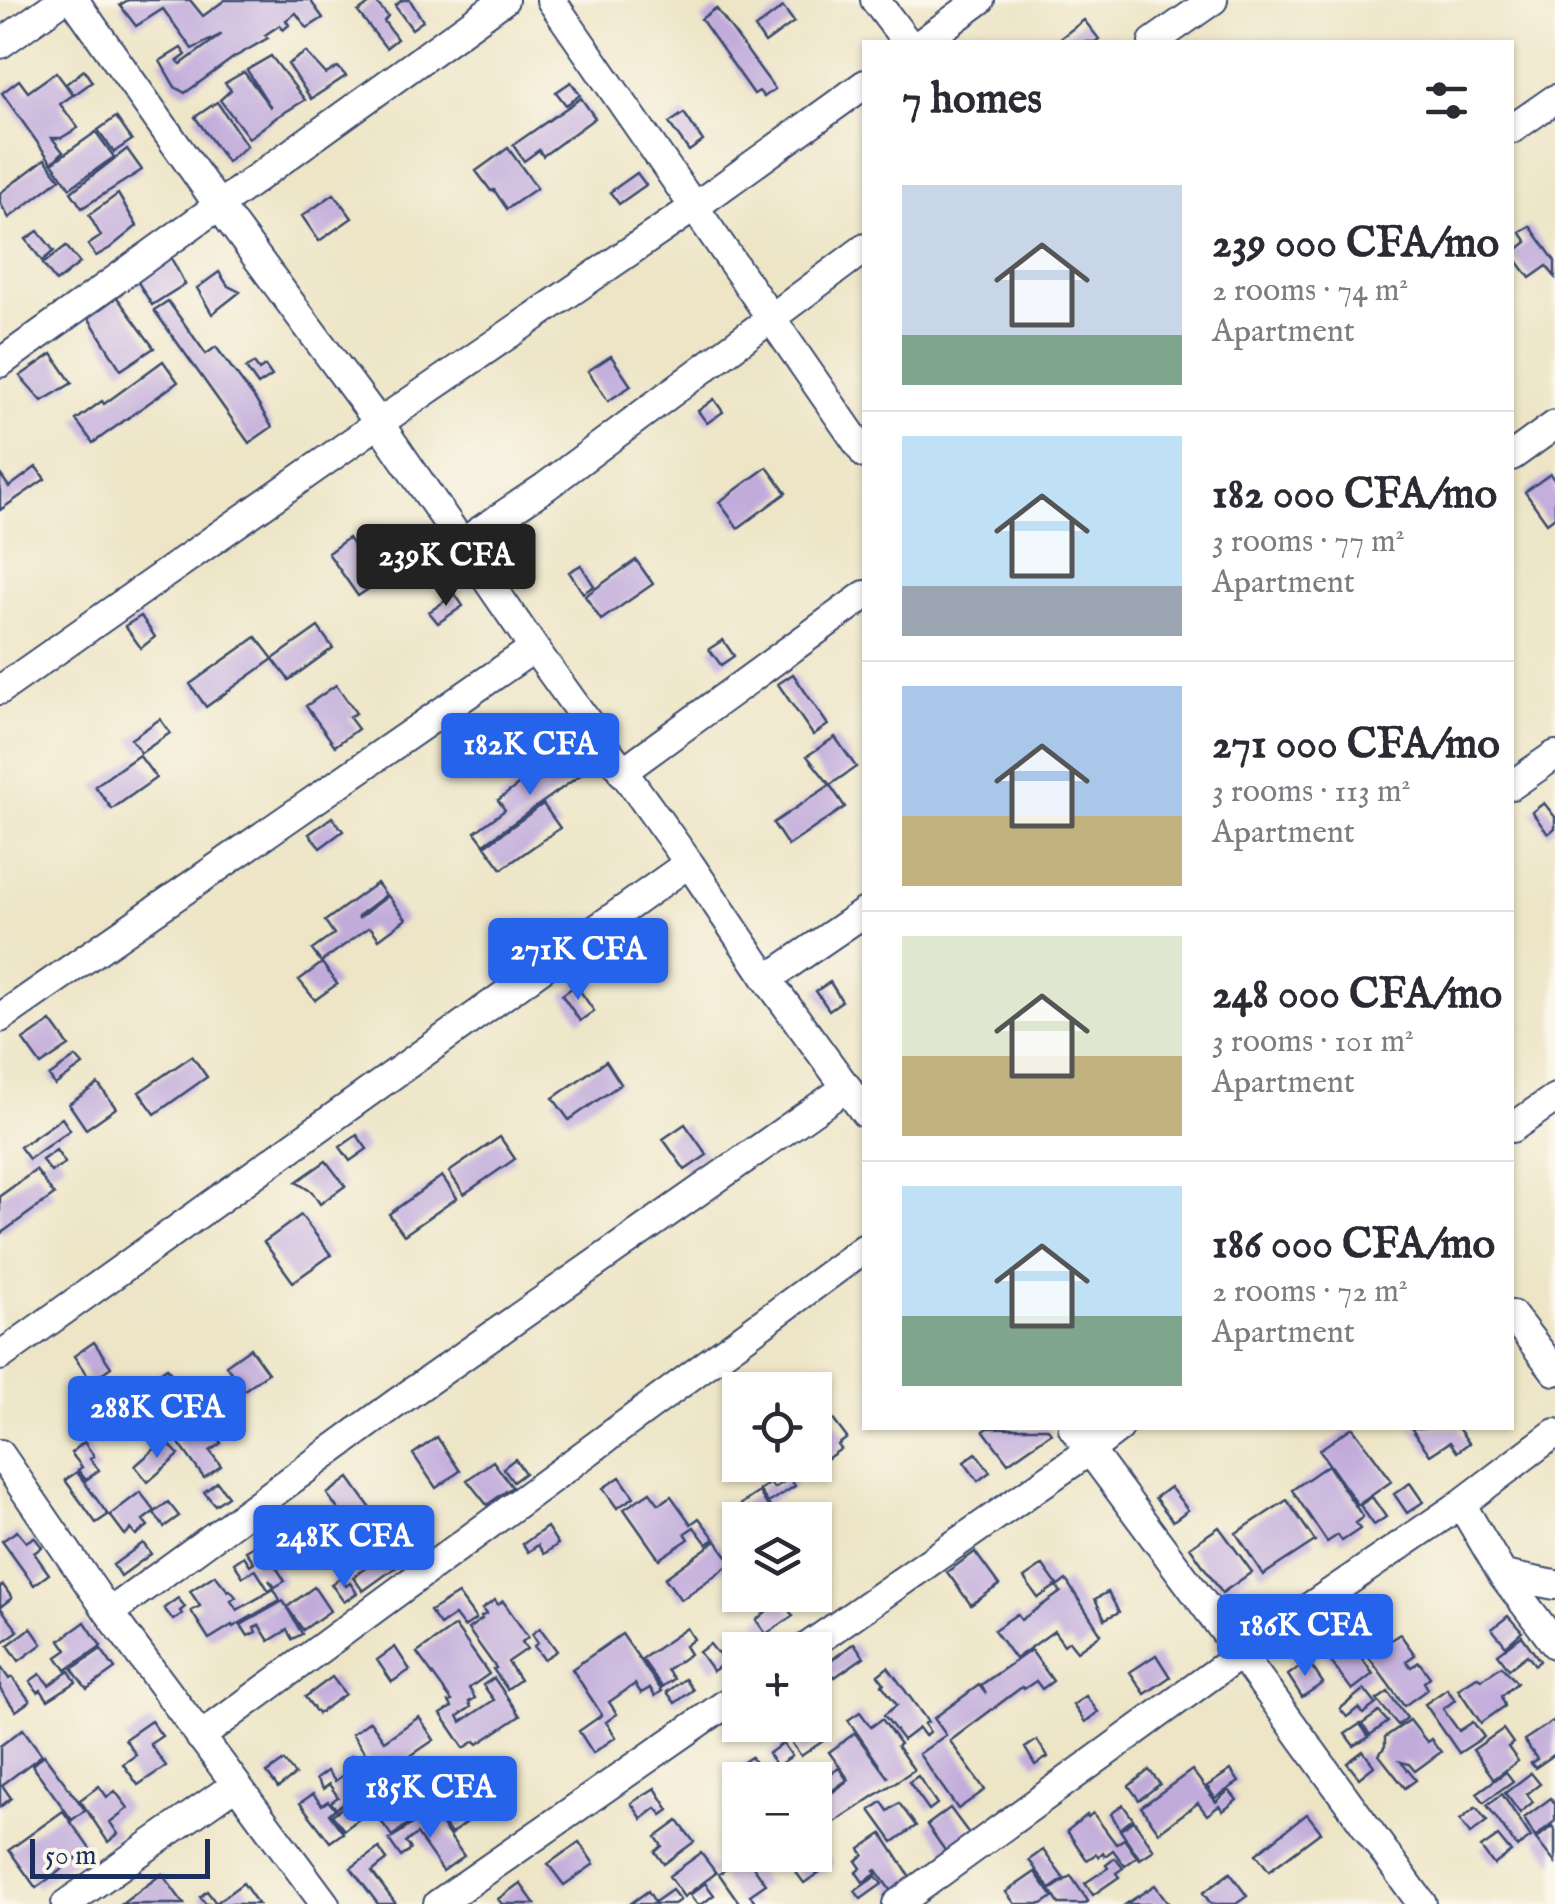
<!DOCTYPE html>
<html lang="en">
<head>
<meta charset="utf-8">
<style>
	:root { --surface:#fff; --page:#f2f2f3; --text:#2b2b33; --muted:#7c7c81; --line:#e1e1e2; --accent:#2563eb }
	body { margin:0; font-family:"IM FELL English",serif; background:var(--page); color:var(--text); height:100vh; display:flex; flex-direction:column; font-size:38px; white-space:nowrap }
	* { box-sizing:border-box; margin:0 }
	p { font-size:32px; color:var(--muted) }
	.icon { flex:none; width:55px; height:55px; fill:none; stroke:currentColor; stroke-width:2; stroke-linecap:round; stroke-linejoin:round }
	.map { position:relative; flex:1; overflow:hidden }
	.drawer { position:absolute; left:862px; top:40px; width:652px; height:1390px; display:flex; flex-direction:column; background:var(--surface); border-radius:0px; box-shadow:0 2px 8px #0004 }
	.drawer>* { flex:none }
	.controls { position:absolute; left:722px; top:1372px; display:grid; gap:20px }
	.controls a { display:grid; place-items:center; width:110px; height:110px; border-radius:0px; background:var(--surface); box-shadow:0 2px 8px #0004; font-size:50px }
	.scale { position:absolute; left:30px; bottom:25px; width:180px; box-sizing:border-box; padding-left:10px; border:5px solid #1b2f5e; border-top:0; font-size:28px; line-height:35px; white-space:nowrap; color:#1b2f5e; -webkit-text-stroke:8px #fbf7ec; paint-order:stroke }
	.price { position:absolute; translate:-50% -85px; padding:0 22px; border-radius:10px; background:var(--accent); color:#fff; font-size:32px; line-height:65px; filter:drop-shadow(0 2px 5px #0008) }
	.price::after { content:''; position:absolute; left:50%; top:60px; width:30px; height:22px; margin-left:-15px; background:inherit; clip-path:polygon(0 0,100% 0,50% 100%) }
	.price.active { background:#222; color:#fff }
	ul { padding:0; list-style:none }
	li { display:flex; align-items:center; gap:30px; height:250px; padding:0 40px }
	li+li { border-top:2px solid var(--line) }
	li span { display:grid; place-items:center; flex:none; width:280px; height:200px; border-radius:0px; color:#555 }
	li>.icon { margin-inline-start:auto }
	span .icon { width:120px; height:120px; fill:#fffc; stroke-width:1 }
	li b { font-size:42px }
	h2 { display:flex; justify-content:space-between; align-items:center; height:120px; padding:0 40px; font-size:42px }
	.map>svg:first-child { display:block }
</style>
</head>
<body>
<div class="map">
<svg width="1555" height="1904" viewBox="0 0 1555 1904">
	<rect width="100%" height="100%" fill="#fbf7ec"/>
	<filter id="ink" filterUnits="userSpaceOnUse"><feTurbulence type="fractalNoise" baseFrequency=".01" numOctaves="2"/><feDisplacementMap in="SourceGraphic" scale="20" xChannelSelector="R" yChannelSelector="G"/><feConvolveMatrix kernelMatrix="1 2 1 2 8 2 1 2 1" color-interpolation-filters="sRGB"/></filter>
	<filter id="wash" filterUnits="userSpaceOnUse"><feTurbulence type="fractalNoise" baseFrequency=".0048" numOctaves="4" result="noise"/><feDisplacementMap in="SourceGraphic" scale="40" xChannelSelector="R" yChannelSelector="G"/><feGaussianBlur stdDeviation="2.25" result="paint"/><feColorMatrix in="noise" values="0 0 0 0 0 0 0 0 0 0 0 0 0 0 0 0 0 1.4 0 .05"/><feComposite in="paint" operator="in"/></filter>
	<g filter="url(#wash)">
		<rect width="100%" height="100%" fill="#ede5c6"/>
		<g id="blocks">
			<path fill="#c1abdb" d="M128 0H190L203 16 225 0H310L323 18 307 28 296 13 286 20 289 25 283 30 280 25 265 35 268 38 233 58 185 93 175 87 160 61 181 48 186 55 178 61 181 64 222 34 192 49 163 9 136 26 120 5Z
				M374 0 388 16 384 21 397 39 386 48 358 12Z
				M402 0H410L423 21 412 29 395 6Z
				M783 7 794 22 765 43 755 28Z
				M716 8 775 89 764 97 759 91 754 94 701 19Z
				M1084 20 1099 39 1095 42H1060L1058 40Z
				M306 52 326 74 338 67 346 76 311 99 288 64Z
				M271 56 305 100 277 117 249 138 220 100 231 90 225 83 244 72 271 108 247 70Z
				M84 70 92 82 74 95 66 84Z
				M56 72 73 95 60 104 78 128 61 138H52L63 152 52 163 2 93 19 80 28 92Z
				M571 82 580 95 566 105 556 92Z
				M581 98 595 118 543 156 539 150 524 161 513 145Z
				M217 102 247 146 227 162 195 117Z
				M684 113 703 141 689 151 669 123Z
				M116 117 132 140 114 152 98 130Z
				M96 132 114 157 70 188 52 163Z
				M508 148 537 188 507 209 494 190 491 191 476 171Z
				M127 149 142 170 82 208 71 192Z
				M45 159 60 179 9 218 0 203V193Z
				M637 173 646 185 619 204 610 192Z
				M118 194 137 226 110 248 96 256 88 245 101 236 89 215Z
				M334 194 352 218 319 241 302 216Z
				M1530 226 1555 261V277L1547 266 1530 278 1512 254 1527 242 1520 232Z
				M38 231 54 251 42 261 26 239Z
				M66 246 80 263 56 282 43 264Z
				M170 256 185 284 152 305 136 279Z
				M219 272 228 286 240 292 212 314 197 288Z
				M116 296 154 348 121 370 86 314Z
				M168 301 206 354 216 347 255 399 272 427 249 443 154 310Z
				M52 354 72 383 42 401 20 376Z
				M611 356 631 386 608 401 588 371Z
				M163 361 178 382 93 443 76 420 102 401 104 404Z
				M254 363 259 370 265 366 272 376 258 385 246 368Z
				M714 399 723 412 707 423 698 411Z
				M36 467 45 479 0 510V474L9 487Z
				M767 467 786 493 738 528 719 502Z
				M1550 474 1555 481V517L1547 523 1525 492Z
				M348 538 379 582 358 596 328 553Z
				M636 560 653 584 601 620 585 596Z
				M581 565 594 586 583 593 569 572Z
				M455 594 463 606 438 623 429 612Z
				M141 616 155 637 141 648 125 626Z
				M318 627 333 648 289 680 273 659Z
				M256 637 273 659 206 707 190 684Z
				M723 640 734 656 721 665 709 649Z
				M793 674 828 725 813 735 778 684Z
				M336 685 356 713 349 717 358 729 335 746 306 706Z
				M160 719 170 733 141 753 131 739Z
				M835 737 856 767 830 785 807 756Z
				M139 755 156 778 112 809 95 786Z
				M574 756 586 771 484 844 475 832 505 810 498 800 525 780 530 787Z
				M830 785 845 807 788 846 773 823Z
				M1544 803 1555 817V828L1548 834 1532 812Z
				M543 804 560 828 502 869 485 846Z
				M332 817 343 831 320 848 309 834Z
				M377 883 386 895 358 916 359 918 388 896 406 919 379 939 371 928H368L321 962 312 950 334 934 325 921Z
				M322 963 337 984 315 1000 299 980Z
				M830 982 842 1001 829 1010 816 991Z
				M576 985 594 1011 580 1021 562 995Z
				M51 1021 69 1046 41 1065 23 1040Z
				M192 1056 207 1077 155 1114 139 1092Z
				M76 1057 83 1065 55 1085 49 1076Z
				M606 1061 621 1084 569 1120 553 1098Z
				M98 1084 116 1108 86 1129 69 1104Z
				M62 1118 70 1130 29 1159 20 1147Z
				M685 1124 707 1155 685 1170 663 1139Z
				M357 1135 367 1149 350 1161 340 1147Z
				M500 1137 515 1159 464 1194 449 1172Z
				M56 1150 65 1163 51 1172 42 1160Z
				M326 1161 345 1186 320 1204 312 1192 296 1182Z
				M36 1170 54 1195 0 1234V1196Z
				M442 1176 457 1198 404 1235 389 1214Z
				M301 1215 331 1255 293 1282 264 1242Z
				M94 1342 111 1367 91 1381 74 1356Z
				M250 1348 268 1373 243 1391 226 1365Z
				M167 1368 183 1391 148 1416 131 1393Z
				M826 1410 847 1438 838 1445 841 1449 825 1460 815 1447V1419Z
				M201 1415 221 1443 210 1451 221 1466 204 1478 173 1435Z
				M988 1428H1047L1051 1433 1008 1463 984 1431Z
				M1351 1428H1353L1392 1481 1358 1505 1319 1450Z
				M1411 1428H1458L1469 1443 1457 1452 1450 1442 1430 1455Z
				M437 1437 460 1471 436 1488 413 1454Z
				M165 1440 179 1455 148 1482 135 1466Z
				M84 1442 94 1456 90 1459 99 1470 86 1480 78 1470 82 1467 71 1453Z
				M976 1453 990 1472 978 1481 964 1462Z
				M515 1459 525 1473 513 1482 503 1468Z
				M493 1461 512 1487 487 1505 467 1480Z
				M1328 1465 1363 1517 1355 1523 1360 1529 1342 1541 1338 1535 1327 1542 1292 1490Z
				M77 1472 108 1515 96 1523 65 1480Z
				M620 1477 634 1497 617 1508 603 1488Z
				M349 1478 377 1517 355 1533 327 1494Z
				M790 1478 795 1486 768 1503 759 1490 770 1483 774 1488Z
				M217 1482 228 1496 215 1505 204 1492Z
				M1410 1483 1423 1502 1407 1513 1394 1494Z
				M1170 1487 1188 1510 1173 1521 1155 1498Z
				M140 1492 155 1511 143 1520 148 1526 136 1535 131 1529 125 1535 110 1515Z
				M650 1492 659 1504 671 1496 691 1524 699 1518 715 1539 707 1544 694 1527 685 1533 689 1539 659 1559 624 1509Z
				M759 1492 767 1505 768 1504 780 1520H764L757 1510 750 1515 741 1504Z
				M1372 1497 1386 1517 1374 1525 1360 1505Z
				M1287 1500 1315 1541 1263 1575 1236 1533Z
				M168 1502 179 1516 164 1527 154 1513Z
				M547 1527 558 1544 544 1554 538 1545 528 1552 523 1544Z
				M1219 1527 1252 1572 1222 1593 1190 1547Z
				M17 1531 26 1542 34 1537 42 1547 34 1553 49 1574 34 1585 2 1541Z
				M389 1536 406 1560 363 1591 353 1577 368 1566 361 1556Z
				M716 1541 732 1563 681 1600 665 1578Z
				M260 1542 285 1581 275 1587 269 1580 274 1588 269 1591 255 1569 243 1577 234 1563 244 1556 250 1565 254 1562 246 1551Z
				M143 1543 151 1554 121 1576 113 1565Z
				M975 1552 999 1585 971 1605 947 1572Z
				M1043 1565 1057 1585 1038 1598 1024 1578Z
				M215 1575 228 1591 230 1590 236 1597 231 1601 237 1610 274 1589 280 1600 233 1627 232 1625 209 1639 191 1611 200 1606 190 1591Z
				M340 1578 346 1586 350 1583 357 1593 344 1602 331 1584Z
				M1066 1580 1101 1634 1077 1651 1069 1641 1064 1645 1054 1631 1015 1659 994 1630 1017 1614 1021 1620 1061 1592 1057 1587Z
				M3 1585 12 1598 0 1607 18 1631 0 1644V1587Z
				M314 1587 330 1611 303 1630 287 1607Z
				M1108 1592 1119 1612 1105 1619 1095 1599Z
				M458 1594 476 1619 464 1627 455 1615 440 1625 430 1611Z
				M178 1598 185 1607 180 1611 182 1614 173 1620 164 1608Z
				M781 1599 793 1616 766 1634 756 1620Z
				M495 1600 498 1605 503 1601 528 1637 522 1642 527 1649 508 1662 520 1680 507 1689 493 1669 496 1668 468 1629 482 1619 481 1617 486 1614 482 1609Z
				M283 1601 302 1634 292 1639 287 1630 269 1641 259 1625 254 1628 256 1632 248 1636 241 1625Z
				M1508 1616 1522 1632 1506 1646 1492 1629Z
				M85 1622 101 1646 66 1670 57 1657 67 1650 60 1640Z
				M455 1626 489 1674 469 1688 475 1698 469 1702 471 1707 458 1716 461 1722 494 1700 483 1685 494 1678 520 1716 478 1744 475 1741 464 1748 441 1714 452 1707 449 1702 452 1701 417 1653Z
				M31 1628 42 1644 19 1661 8 1645Z
				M540 1628 557 1651 544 1659 534 1646 538 1643 532 1634Z
				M687 1628 694 1639 685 1646 690 1654 667 1670 674 1679 662 1687 642 1659Z
				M622 1634 662 1691 655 1696 650 1688 641 1693 635 1684 609 1702 617 1714 606 1722 616 1737 593 1753 579 1731 602 1715 572 1669Z
				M1400 1634 1415 1655 1406 1661 1411 1667 1419 1662 1430 1677 1424 1682 1428 1689 1404 1706 1365 1652 1385 1638 1388 1642Z
				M1345 1635 1373 1674 1352 1690 1323 1651Z
				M1522 1636 1540 1661 1535 1665 1527 1655 1509 1669 1498 1654Z
				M854 1643 864 1657 835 1677 825 1665Z
				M710 1644 718 1654 731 1644 738 1653 713 1671 699 1652Z
				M395 1647 410 1670 392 1682 377 1660Z
				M101 1649 115 1669 87 1689 72 1669Z
				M1031 1650 1053 1681 1042 1689 1036 1681 1024 1689 1022 1687 950 1741 985 1790 958 1809 919 1754 946 1735 934 1718 979 1685 986 1694 981 1685Z
				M1156 1655 1170 1677 1145 1694 1130 1672Z
				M1308 1661 1323 1683 1302 1697 1288 1675Z
				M0 1666 9 1679 12 1677 30 1701 16 1711 0 1689Z
				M1502 1666 1517 1683 1502 1696 1505 1706 1481 1723 1458 1689 1477 1677 1482 1679Z
				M888 1667 928 1722 924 1724 930 1732 925 1736 919 1728 903 1740 884 1715 897 1705 882 1685 884 1683 878 1675Z
				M69 1671 76 1682 48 1700 41 1690 38 1692 30 1681 40 1674 49 1685Z
				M332 1677 345 1694 318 1714 305 1697Z
				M685 1679 693 1690 675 1703 667 1692Z
				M1364 1689 1376 1704 1363 1714 1358 1708 1347 1717 1340 1709Z
				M1447 1689 1455 1700 1443 1709 1459 1731 1473 1722 1484 1737 1459 1753 1425 1704Z
				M1388 1692 1407 1718 1398 1725 1377 1700Z
				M1086 1696 1098 1712 1085 1722 1073 1705Z
				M860 1712 871 1727 882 1719 900 1744 897 1746 914 1770 815 1835V1805L849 1780 829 1752 855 1733 888 1778 848 1720Z
				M1379 1712 1388 1722 1370 1735 1362 1724Z
				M419 1717 434 1740 381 1776 352 1734 370 1721 384 1741Z
				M1410 1720 1427 1742 1431 1739 1441 1752 1415 1771 1409 1764 1401 1762 1416 1780 1405 1788 1379 1755 1385 1746V1737Z
				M151 1721 162 1736 150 1744 166 1766 138 1785 123 1764 136 1755 125 1739Z
				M818 1721 829 1737 801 1756 789 1739 798 1733 793 1725 809 1727 815 1725Z
				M1553 1721 1555 1725V1754L1535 1768 1531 1763 1537 1759 1524 1740Z
				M1360 1724 1369 1737 1354 1746 1345 1734Z
				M23 1729 42 1755 2 1785 11 1798 0 1807V1746Z
				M1503 1729 1513 1743 1508 1747 1518 1761 1494 1779 1473 1750Z
				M1037 1740 1048 1757 1035 1765 1025 1748Z
				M783 1743 792 1756 777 1766 768 1754Z
				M1363 1751 1374 1766 1359 1778 1347 1763Z
				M44 1755 85 1810 72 1820 32 1765Z
				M351 1756 366 1777 372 1772 376 1778 366 1789 378 1805 344 1830 332 1815 345 1806 343 1803 336 1809 331 1802 338 1797 329 1784 323 1789 316 1779 327 1771 335 1781 350 1770 344 1761Z
				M751 1757 767 1780H740V1787L729 1772Z
				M284 1761 295 1775 278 1788 267 1773Z
				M839 1768 847 1780 815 1803V1784Z
				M1149 1770 1160 1784 1139 1800 1129 1786Z
				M1192 1770 1216 1802 1229 1790 1237 1800 1223 1811 1219 1806 1207 1815 1198 1803 1159 1832 1141 1807Z
				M1231 1770 1239 1782 1215 1798 1207 1786Z
				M1506 1772 1513 1781 1484 1802 1477 1793Z
				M1531 1773 1540 1784 1527 1794 1533 1802 1520 1813 1505 1793Z
				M918 1776 937 1804 929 1810 909 1782Z
				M99 1786 107 1797 115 1791 128 1808 110 1822 118 1834 108 1842 80 1800Z
				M655 1788 669 1810 662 1815 656 1808 642 1819 631 1803Z
				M457 1792 475 1816 451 1834 433 1809Z
				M313 1794 322 1805 328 1801 335 1809 329 1814 343 1833 330 1842 300 1803Z
				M396 1794 404 1804 410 1800 420 1815 392 1836 381 1821 386 1817 379 1807Z
				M1502 1794 1531 1837 1517 1847 1487 1805Z
				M1551 1798 1555 1804V1821L1535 1837 1524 1818Z
				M882 1802 888 1811 899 1803 916 1826 893 1842 870 1810Z
				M1123 1805 1133 1819 1120 1829 1111 1814Z
				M1476 1807 1487 1821 1470 1834 1460 1820Z
				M950 1808 973 1839 949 1856 927 1825Z
				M431 1810 464 1856 443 1871 417 1834 406 1842 411 1849 401 1857 389 1840 422 1817 426 1823 423 1816Z
				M63 1811 90 1849 36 1888 9 1850Z
				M1093 1813 1116 1844 1124 1839 1137 1857 1125 1866 1113 1850 1105 1856 1103 1853 1098 1857 1096 1854 1087 1860 1067 1831 1087 1815 1088 1817Z
				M1307 1814 1321 1832 1269 1871 1256 1854Z
				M678 1821 694 1842 664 1864 655 1852 662 1846 656 1837Z
				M1134 1821 1154 1850 1140 1859 1120 1830Z
				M1552 1826 1555 1830V1863L1536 1839Z
				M882 1834 914 1883 895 1897 876 1870 874 1871 876 1874 863 1882 856 1872 861 1868 856 1861 864 1855 860 1849Z
				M1498 1836 1511 1852 1494 1865 1481 1848Z
				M579 1842 594 1864 564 1885 548 1864Z
				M379 1848 387 1860 372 1872 396 1904H378L351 1868Z
				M823 1848 833 1863 804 1883 793 1868Z
				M1043 1850 1064 1879 1050 1889 1029 1860Z
				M701 1853 716 1873 684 1897 669 1876Z
				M745 1855 766 1884 750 1895 757 1904H740L719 1874Z
				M1115 1858 1123 1868 1116 1873 1119 1877 1093 1895 1085 1883 1108 1868 1106 1865Z
				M1035 1872 1053 1897 1042 1904H1015L1006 1892Z
				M1230 1873 1247 1896 1236 1904H1211L1203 1893Z
				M162 1874 184 1904H122L143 1888Z
				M876 1876 882 1884 861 1899 855 1891Z
				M1071 1876 1088 1901 1083 1904H1059L1050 1890Z
				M243 1883 258 1904H206L200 1897 207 1891 216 1903Z
				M520 1883 535 1904H502L498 1899Z
				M705 1883 714 1895 702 1904H697L690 1895Z
				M1155 1885 1169 1904H1126Z
				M672 1890 680 1900 674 1904H630L648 1891 655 1902Z"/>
		</g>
	</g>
	<g filter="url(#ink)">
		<use href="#blocks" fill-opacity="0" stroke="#3a4a6e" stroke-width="2.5"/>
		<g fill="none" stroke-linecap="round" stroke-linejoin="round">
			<g stroke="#3a4a6e" stroke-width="32">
				<path id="street" d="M74 0 219 206 379 423 534 648 689 863 767 979 865 1113
					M551 0 865 454
					M875 0 907 42
					M923 42 980 0
					M1153 42 1213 0
					M0 44 62 0
					M1512 129 1555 99
					M0 363 504 0
					M1512 456 1555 425
					M462 543 545 487 865 248
					M0 690 379 423 693 208 865 84
					M622 772 865 595
					M1512 785 1555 755
					M767 979 865 912
					M0 1018 534 648
					M1512 1128 1555 1098
					M1512 1315 1555 1371
					M0 1356 689 863
					M1073 1428 1241 1654 1422 1904
					M0 1454 109 1613 325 1904
					M1461 1504 1503 1575 1555 1644
					M1503 1575 1555 1585
					M109 1613 395 1404 847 1087
					M803 1650 1089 1451 1119 1428
					M200 1737 865 1248
					M66 1904 235 1785
					M438 1904 740 1694
					M897 1904 1241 1654 1461 1504 1555 1433"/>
			</g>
			<use href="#street" stroke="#fff" stroke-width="28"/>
		</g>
	</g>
</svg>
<div class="controls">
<a><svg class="icon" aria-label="locate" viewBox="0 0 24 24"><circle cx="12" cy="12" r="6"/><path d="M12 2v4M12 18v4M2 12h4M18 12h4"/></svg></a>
<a><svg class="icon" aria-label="layers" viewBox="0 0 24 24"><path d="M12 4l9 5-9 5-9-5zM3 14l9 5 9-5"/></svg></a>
<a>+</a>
<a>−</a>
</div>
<div class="scale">50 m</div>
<b class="price active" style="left:446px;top:609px">239K CFA</b>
<b class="price" style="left:530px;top:798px">182K CFA</b>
<b class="price" style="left:578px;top:1003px">271K CFA</b>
<b class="price" style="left:157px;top:1461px">288K CFA</b>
<b class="price" style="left:344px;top:1590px">248K CFA</b>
<b class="price" style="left:1305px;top:1679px">186K CFA</b>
<b class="price" style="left:430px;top:1841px">185K CFA</b>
<section class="drawer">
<h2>7 homes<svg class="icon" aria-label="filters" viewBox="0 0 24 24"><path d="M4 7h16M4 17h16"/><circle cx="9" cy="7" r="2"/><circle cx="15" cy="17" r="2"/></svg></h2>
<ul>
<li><span style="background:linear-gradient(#c9d6e8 75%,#7fa58c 0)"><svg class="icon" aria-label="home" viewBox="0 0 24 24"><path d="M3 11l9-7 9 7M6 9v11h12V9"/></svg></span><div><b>239 000 CFA/mo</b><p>2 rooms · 74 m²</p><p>Apartment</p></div></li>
<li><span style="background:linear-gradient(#bfe0f5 75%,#9aa5b1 0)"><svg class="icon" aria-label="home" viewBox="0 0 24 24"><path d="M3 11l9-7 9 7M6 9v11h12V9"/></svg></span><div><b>182 000 CFA/mo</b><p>3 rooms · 77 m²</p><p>Apartment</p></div></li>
<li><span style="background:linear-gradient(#a9c7e8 65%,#c2b280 0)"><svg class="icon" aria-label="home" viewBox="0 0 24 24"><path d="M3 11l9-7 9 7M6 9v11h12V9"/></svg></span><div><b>271 000 CFA/mo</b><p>3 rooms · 113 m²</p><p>Apartment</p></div></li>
<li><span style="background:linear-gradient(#dfe7d0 60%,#c2b280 0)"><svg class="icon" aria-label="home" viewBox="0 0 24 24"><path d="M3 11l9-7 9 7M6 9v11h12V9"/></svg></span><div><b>248 000 CFA/mo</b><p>3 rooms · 101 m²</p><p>Apartment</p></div></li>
<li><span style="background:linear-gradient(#bfe0f5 65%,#7fa58c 0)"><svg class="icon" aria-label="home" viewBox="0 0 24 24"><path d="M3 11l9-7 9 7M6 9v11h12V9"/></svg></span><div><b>186 000 CFA/mo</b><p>2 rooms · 72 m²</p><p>Apartment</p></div></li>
</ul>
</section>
</div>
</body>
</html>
